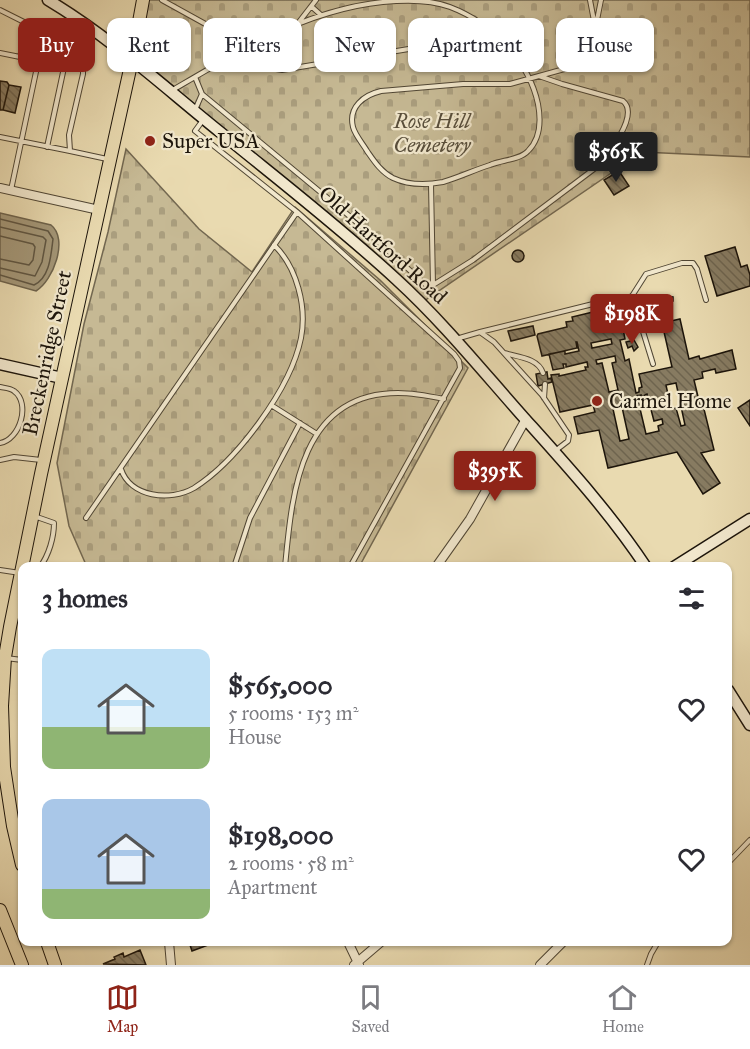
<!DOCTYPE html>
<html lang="en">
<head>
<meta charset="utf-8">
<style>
	:root { --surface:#fff; --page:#f2f2f3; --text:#2b2b33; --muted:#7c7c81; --line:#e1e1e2; --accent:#8f2418 }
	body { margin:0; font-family:"IM FELL Great Primer",serif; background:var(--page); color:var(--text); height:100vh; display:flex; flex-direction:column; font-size:22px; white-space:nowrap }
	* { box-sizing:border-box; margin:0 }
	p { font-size:20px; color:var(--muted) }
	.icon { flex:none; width:33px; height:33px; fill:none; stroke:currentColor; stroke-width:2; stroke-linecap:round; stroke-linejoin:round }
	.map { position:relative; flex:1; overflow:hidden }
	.sheet { position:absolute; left:18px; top:562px; width:714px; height:384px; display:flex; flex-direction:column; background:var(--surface); border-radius:12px; box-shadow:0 2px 4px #0004 }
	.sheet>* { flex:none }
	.top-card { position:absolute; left:18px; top:18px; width:714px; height:54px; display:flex; gap:12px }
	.price { position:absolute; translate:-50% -51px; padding:0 14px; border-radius:6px; background:var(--accent); color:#fff; font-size:20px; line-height:39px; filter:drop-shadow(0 2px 3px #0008) }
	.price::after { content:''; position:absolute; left:50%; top:36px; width:18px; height:14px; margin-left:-9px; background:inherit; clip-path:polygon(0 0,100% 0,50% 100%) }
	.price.current { background:#222; color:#fff }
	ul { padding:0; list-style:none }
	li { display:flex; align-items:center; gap:18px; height:150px; padding:0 24px }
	li span { display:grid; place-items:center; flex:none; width:168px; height:120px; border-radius:12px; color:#555 }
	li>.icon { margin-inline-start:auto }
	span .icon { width:72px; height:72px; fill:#fffc; stroke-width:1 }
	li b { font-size:26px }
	h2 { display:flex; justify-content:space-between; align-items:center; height:72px; padding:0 24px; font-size:26px }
	.tag { padding:0 21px; border-radius:12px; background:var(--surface); box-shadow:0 2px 4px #0004; font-size:21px; line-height:54px }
	.tag.current { background:var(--accent); color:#fff }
	.dock { display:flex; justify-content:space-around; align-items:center; height:84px; border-top:2px solid var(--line); background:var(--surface); font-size:16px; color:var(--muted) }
	.dock a { display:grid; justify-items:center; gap:3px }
	.dock .current { color:var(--accent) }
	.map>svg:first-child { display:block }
</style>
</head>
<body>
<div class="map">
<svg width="750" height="965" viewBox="0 0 750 965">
	<defs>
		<pattern id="cemetery-stones" width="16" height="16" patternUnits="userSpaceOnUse" patternTransform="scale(1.5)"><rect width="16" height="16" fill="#c6b994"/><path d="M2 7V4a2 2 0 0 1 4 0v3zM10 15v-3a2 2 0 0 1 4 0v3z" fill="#aa9e7e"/></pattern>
		<pattern id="building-back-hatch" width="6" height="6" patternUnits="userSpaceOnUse" patternTransform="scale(1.5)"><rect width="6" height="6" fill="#877b61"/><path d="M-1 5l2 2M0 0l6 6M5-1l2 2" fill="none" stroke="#6e644e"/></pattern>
	</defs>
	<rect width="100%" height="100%" fill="#e9dab0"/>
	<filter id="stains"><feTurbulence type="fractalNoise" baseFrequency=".00333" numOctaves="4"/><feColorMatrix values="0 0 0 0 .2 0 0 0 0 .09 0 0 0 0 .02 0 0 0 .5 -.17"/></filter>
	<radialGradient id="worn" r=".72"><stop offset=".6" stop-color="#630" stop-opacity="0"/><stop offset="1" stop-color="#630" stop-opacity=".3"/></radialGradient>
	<path fill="url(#cemetery-stones)" stroke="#726750" stroke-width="1.5" d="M143 0H750V157L642 152 421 303 132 60Z
		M126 149 199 229 252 272 295 207 380 280 468 368 359 567H87L69 526 57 463 84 324 108 232Z"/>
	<path fill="#a49778" stroke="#6e634c" stroke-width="1.5" d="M0 213 51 225C69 239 53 281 36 291L0 281Z"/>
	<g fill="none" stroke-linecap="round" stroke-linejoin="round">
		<path stroke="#605642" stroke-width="1.5" d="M0 219 48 231 53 239C51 254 50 278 34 285L0 275
			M0 227 43 237 46 240 42 262 35 276 0 268
			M0 236 33 244 35 247 33 260 29 265 0 259"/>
	</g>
	<path fill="url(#building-back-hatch)" stroke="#1d150b" stroke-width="1.5" fill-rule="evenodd" d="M0 81 7 82 9 85 3 110H0Z
		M9 85 21 87 15 113 3 110Z
		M619 171 629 186 614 195 604 180Z
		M735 247 741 267 747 265 750 275V286L717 296 705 256Z
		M512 256a6 6 0 1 1 12 0a6 6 0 1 1-12 0Z
		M650 295 673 297V301H670V308L649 306Z
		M593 312V313H597L599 322 612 318 614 326 622 324 625 339 620 340 625 361 629 359 636 393 639 392V388L642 387 639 374 672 367 662 323 680 319 689 359 699 356 700 359 732 350 736 369 716 373 715 369 702 372 703 378 694 380 700 405H703L714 450 701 453 720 483 703 494 677 452 608 468 599 430 578 434 574 417 595 412 593 405 560 412 551 375 559 374V376L586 370 585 367H588L587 362 566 367V364H563L564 368 553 370 549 354 565 351V354L579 351 577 342H576L577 348 542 356 537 336 538 334 567 327 566 322 573 321 572 317ZM611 339 612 344 592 348 591 343ZM615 356 616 362 612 363 618 390 609 392 602 363 597 364 596 360ZM676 383 685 425 681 426 676 408 671 409 666 385ZM647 394 654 421 662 419 663 424 658 426 659 431 646 434 637 396 641 395V397ZM622 407 629 439 620 441 613 409Z
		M533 326 535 335 511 341 508 331Z
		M634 340 638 347 634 351 632 346 628 348 626 342Z
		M547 372 548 379 551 378 552 382 538 386 536 374Z
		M750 400V426L738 408Z
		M189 942H216L192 951Z
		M140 950 146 965 103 964 115 959 114 957 123 953 124 957Z"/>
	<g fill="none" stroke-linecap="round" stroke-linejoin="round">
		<g stroke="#504634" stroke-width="6">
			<path id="lane" d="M162 0 247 47 276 69 282 70 493 35
				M590 0 595 26
				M312 7 321 15
				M0 10 28 24 79 56 83 64V74L69 135 70 151 107 159
				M299 22 316 0
				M0 53 20 57 28 24
				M171 91C241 50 313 5 396 1 414 0 434 1 450 7 492 23 529 61 538 104 541 120 541 138 528 151 520 160 501 160 490 165 474 170 460 177 443 182 427 185 408 185 393 178 381 172 374 161 367 151 363 144 355 135 353 127 348 107 364 95 381 91L463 84H510L568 68 588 53 592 45 601 0
				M202 94 353 219 426 285H433L431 184
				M195 110 202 94 195 77
				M0 137 70 151
				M47 147 68 49
				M11 190 44 34
				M297 212 454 354 459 361 460 368 350 567
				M433 285 473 260 598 166C608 154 640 115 623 101L562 84 539 76
				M632 296 653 364
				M480 332 593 304 621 302 632 296 646 274 682 263H693L697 269 706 300
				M456 339 480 332 494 342 542 395 569 435 568 441 555 451
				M504 353C518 357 538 358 543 373
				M0 387C5 388 10 388 14 391 31 403 20 440 0 443
				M544 398 545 384
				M271 405 317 434
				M0 460 14 457 41 460
				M121 469C130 497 170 502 194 488 237 461 291 388 301 338 307 307 297 267 274 245
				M34 516 54 523C54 537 49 555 40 567
				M86 518 297 212 195 131 203 120
				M234 567 250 518 300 423
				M285 567C292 493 300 393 398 393 414 393 429 396 444 399
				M0 570 20 573
				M6 658 22 660
				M728 863 750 840
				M647 965 651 954 658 942"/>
		</g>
		<g stroke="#504634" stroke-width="10">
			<path id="street" d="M0 188 99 210
				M436 567 470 519 526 419
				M169 942 171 965
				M348 942 359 965
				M354 965 381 942
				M540 965 563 942"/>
		</g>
		<g stroke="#1d150b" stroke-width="13">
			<path id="secondary" d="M48 0C110 37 164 87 220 132 280 181 341 228 397 280 444 323 484 373 526 420 569 468 610 513 646 567
				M0 364 62 378
				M674 567 750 519
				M728 690 750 725"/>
		</g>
		<g stroke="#1d150b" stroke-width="14">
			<path id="primary" d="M22 865 13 826 4 767 2 706 5 657 10 627 41 474 132 60 143 0
				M0 910 22 965
				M47 942 55 965"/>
		</g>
		<use href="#lane" stroke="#f1e7cc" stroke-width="4"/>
		<use href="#street" stroke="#f1e7cc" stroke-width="8"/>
		<use href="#secondary" stroke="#f1e7cc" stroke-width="10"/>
		<use href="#primary" stroke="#e9dab0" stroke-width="12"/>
	</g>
	<g fill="#8f2418" stroke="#f1e7cc" stroke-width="2">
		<circle cx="150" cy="141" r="6"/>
		<circle cx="597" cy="401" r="6"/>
	</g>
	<g text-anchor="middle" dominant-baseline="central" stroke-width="4.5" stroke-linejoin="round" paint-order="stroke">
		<g font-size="21" font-style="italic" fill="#584e3b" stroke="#f1e7cc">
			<text x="432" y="121">Rose Hill<tspan x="432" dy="24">Cemetery</tspan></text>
		</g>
		<g font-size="21" fill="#1d150b" stroke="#f1e7cc" text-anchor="start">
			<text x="162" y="141">Super USA</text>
			<text x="609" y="401">Carmel Home</text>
		</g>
		<g font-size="21" fill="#1d150b" stroke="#f1e7cc">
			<text transform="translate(383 245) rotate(42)">Old Hartford Road</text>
			<text transform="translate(47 353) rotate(-78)">Breckenridge Street</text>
		</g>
	</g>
	<rect width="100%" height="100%" filter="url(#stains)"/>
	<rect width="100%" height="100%" fill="url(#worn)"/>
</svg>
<b class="price current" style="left:616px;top:183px">$565K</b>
<b class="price" style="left:632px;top:345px">$198K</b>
<b class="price" style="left:495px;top:502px">$395K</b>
<div class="top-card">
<a class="tag current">Buy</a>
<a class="tag">Rent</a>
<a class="tag">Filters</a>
<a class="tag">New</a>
<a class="tag">Apartment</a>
<a class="tag">House</a>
</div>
<section class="sheet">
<h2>3 homes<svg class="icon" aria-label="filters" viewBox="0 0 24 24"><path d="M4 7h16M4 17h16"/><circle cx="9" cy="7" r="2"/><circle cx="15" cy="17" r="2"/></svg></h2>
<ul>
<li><span style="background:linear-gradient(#bfe0f5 65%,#8fb573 0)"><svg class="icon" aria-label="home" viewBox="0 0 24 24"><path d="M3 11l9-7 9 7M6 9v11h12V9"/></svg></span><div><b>$565,000</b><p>5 rooms · 153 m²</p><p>House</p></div><svg class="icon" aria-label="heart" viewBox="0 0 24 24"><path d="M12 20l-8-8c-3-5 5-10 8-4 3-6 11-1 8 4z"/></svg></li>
<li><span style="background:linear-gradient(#a9c7e8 75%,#8fb573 0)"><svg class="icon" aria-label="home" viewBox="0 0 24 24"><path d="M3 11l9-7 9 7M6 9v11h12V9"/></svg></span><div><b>$198,000</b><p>2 rooms · 58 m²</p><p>Apartment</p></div><svg class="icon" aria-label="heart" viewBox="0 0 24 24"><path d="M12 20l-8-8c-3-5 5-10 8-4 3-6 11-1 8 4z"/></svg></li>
</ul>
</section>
</div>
<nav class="dock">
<a class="current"><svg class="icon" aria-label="map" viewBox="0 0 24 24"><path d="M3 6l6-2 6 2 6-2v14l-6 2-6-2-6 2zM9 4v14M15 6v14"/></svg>Map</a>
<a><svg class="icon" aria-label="saved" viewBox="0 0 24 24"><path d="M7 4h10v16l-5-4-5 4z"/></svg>Saved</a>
<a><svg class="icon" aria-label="home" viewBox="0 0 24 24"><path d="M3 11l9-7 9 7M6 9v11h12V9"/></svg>Home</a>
</nav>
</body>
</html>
